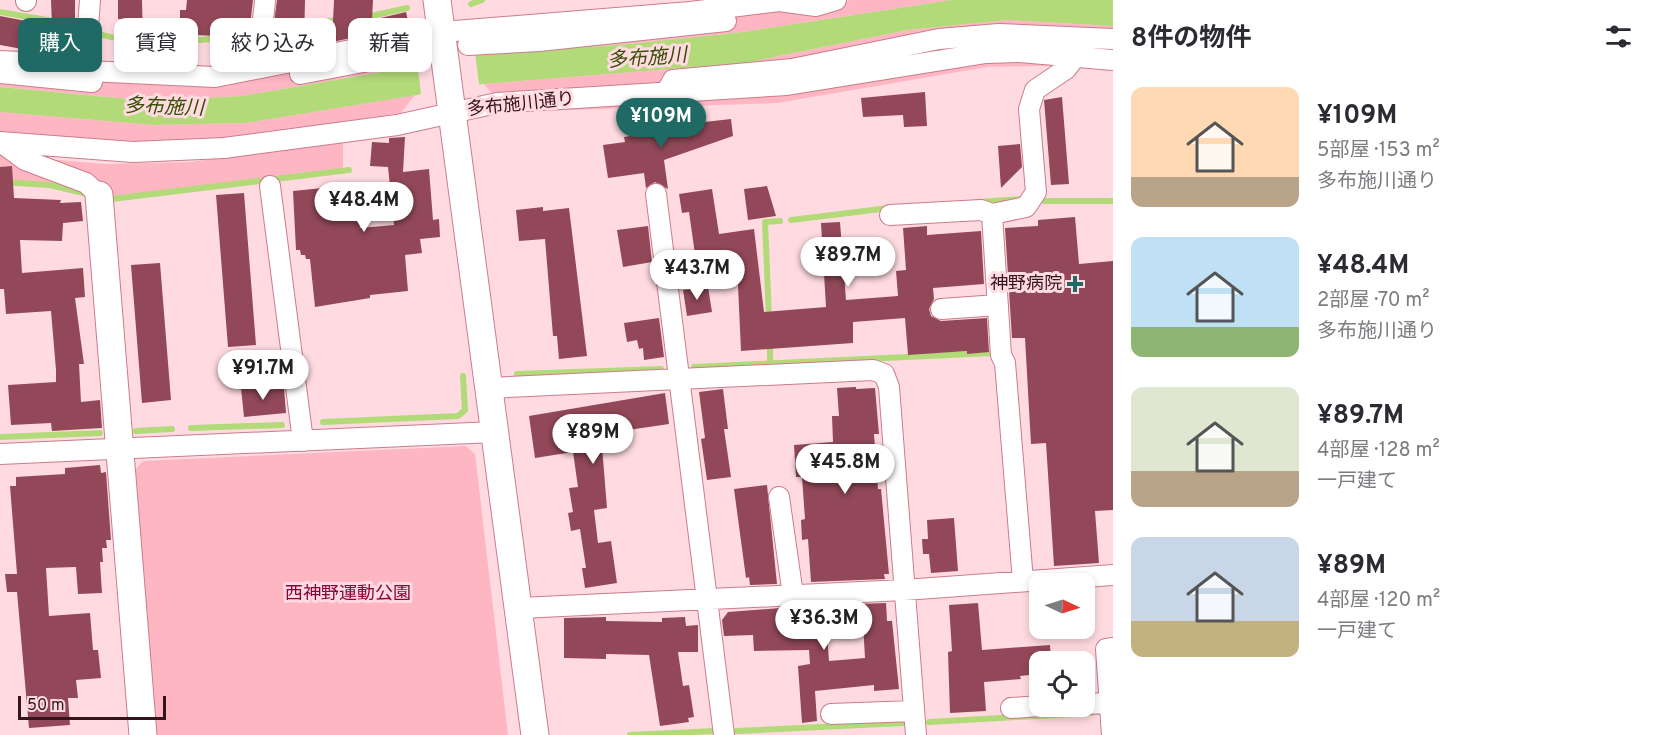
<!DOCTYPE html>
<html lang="ja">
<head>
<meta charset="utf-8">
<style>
	:root { --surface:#fff; --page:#f7f7f7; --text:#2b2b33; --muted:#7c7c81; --accent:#1f6a64 }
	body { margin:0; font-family:Overpass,"Noto Sans JP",sans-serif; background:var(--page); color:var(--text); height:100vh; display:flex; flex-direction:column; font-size:22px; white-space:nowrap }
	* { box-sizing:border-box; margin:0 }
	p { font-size:20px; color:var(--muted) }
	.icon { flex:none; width:33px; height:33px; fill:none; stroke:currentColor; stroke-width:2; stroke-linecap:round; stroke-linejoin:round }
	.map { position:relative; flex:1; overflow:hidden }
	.drawer { display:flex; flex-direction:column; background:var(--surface); width:540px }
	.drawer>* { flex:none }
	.guide { position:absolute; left:18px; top:18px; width:570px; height:54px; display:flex; gap:12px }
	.needle { width:39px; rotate:94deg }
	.buttons { position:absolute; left:1029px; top:573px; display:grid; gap:12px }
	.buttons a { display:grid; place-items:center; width:66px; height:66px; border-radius:12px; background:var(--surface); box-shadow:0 3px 9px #0003; font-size:30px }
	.scale { position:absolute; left:18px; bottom:15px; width:148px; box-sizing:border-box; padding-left:6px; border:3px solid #34151c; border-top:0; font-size:16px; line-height:21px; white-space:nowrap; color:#34151c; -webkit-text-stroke:4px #ffdbe1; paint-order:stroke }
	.price { position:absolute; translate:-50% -51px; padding:0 14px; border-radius:21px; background:#fff; color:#222; font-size:20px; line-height:39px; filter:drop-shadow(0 2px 3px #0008) }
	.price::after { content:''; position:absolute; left:50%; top:36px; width:18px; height:14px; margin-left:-9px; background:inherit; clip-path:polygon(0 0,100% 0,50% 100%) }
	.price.on { background:var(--accent); color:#fff }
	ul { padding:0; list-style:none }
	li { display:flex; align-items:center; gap:18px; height:150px; padding:0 18px }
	li span { display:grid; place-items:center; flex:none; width:168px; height:120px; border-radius:12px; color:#555 }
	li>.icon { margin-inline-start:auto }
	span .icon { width:72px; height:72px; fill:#fffc; stroke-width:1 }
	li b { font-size:26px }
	h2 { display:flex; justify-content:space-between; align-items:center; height:72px; padding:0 18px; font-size:26px }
	.tag { padding:0 21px; border-radius:12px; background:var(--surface); box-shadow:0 3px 9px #0003; font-size:21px; line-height:54px }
	.tag.on { background:var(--accent); color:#fff }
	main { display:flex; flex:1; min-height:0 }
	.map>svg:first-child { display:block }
</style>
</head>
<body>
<main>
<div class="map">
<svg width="1113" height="735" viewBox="0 0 1113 735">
	<rect width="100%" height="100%" fill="#ffdbe1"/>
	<path fill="#feb6c3" d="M850 0H952L743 32 629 44 479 55 475 40 777 7 820 12Z
		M1008 20 1113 26V70L1085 65 987 67 777 103 508 112 484 84 745 63 908 30Z
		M414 45 415 66 242 96 150 101 0 87V67L220 84Z
		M415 95 401 113 227 139 134 144 0 135V112L153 125 247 123Z
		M343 139V172L108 202 49 187 0 184V155L105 164 191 162Z
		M466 446 475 454 508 735H156L135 470 143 461Z"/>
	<path fill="#b2da79" d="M952 0H1113V26L1008 20 908 30 745 63 484 84 247 123 153 125 0 112V87L150 101 242 96 479 55 629 44 743 32Z"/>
	<path fill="#ffdbe1" d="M475 53 479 84 483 87 418 97 421 93 417 62Z"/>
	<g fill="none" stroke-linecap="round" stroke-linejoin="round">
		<path stroke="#b2da79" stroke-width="6" d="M471 4 482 0
			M0 12 58 22
			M366 17 407 8
			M298 25 338 20
			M99 34C149 49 203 39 254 35
			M0 182 49 185 88 194
			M112 199 349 170
			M1044 201H1113
			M977 202 1022 199
			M791 220 889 208
			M769 318 765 222 780 221
			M770 343V365
			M694 367 993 353
			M517 374 661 369
			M323 422 458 416 465 410 463 376
			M191 428 282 425
			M136 431 172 429
			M0 437 100 433
			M929 722 1091 713
			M736 731 904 723
			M630 735 714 731"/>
	</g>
	<path fill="#924858" d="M51 0H75V20L55 52 53 47 52 50 33 48V51L0 45V16L52 26Z
		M118 0H142L143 45 164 46V63L120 60 121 19H118Z
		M187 0H253L250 26 216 25V36L195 35V29H180V10H186Z
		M277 0H305L304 47 277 52 273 30Z
		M334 0H373L372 20 406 12 409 26 332 42Z
		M925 92 927 126 904 127 903 115 863 117 861 98Z
		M1062 97 1069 184 1051 185 1044 100Z
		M731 119 733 136 664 160 668 189 655 182 646 188 644 173 608 178 603 145 625 142 624 137 654 132 651 128Z
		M405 137 403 172 429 169 433 220 439 219 440 237 420 239 422 253 405 255 408 291 370 295V298L315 307 310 259H306L305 255H301L300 250H296L293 191 323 188V194L356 190 360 228 394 225 388 167 370 166 372 142 389 143V138Z
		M1020 144 1022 167 1001 188 998 146Z
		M12 166 14 198 61 200 60 203 81 202 83 221 63 223 62 241 20 240 22 273 83 268 85 297 75 298 84 364H79L81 402 100 400 102 428 52 431 51 423 11 425 8 385 56 382V370L51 311 6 314 4 289H0V167Z
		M767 186 776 216 748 220 744 189Z
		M712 189 719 234 754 229 764 312 826 307 821 223 840 222 846 300 898 296 896 271 906 270 903 228 927 226V235L981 231 984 284 933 288 934 299 929 309 931 316 941 321 987 318 989 352 967 354V351L908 355 905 318 853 322V343L741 351 737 264 697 268 689 212 682 213 679 194Z
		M244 193 256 345 228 347 216 195Z
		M543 207V211L569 208 587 356 559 359 557 336H553L545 239 519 241 516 210Z
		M1075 217 1079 264 1113 261V510L1095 511 1099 563 1054 566 1046 443 1031 444 1025 338H1012L1005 228 1038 226V220Z
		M648 226 652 262 623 267 617 230Z
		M160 263 171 400 142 403 131 265Z
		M708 287 712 312 687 316 683 290Z
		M659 318 664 357 644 360 643 348 639 349 637 340 627 342 624 323Z
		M266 386V390L284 388 286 413 244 417 241 388Z
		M856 387V389L875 388 879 434H874L878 489H881L889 574H884L885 579 811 582 808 539 802 540 801 520 805 519 802 477H796L794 445 833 442 832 416H839L837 388Z
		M723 389 728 429H724L731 477 707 480 701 439 705 438 699 392Z
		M665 393 669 424 601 434 607 508 594 510 598 543 611 541 617 583 585 588 582 568H586L580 529 571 531 568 513 573 512 569 488 578 487 573 452 535 458 529 416Z
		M100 465 101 473 106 472 111 540H106L107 548H102L103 562H100L102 593 78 594 76 567 46 568 49 616 90 613 93 650H98L101 678 76 680 78 698H68L70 725 29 728 17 592H7L5 574H17L10 486H16V477L65 474V468Z
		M767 485 777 584 750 585 749 577 746 578 734 489Z
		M954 518 958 571 931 573 929 554H923L922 539H928L927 520Z
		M886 603 887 621H892L899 689 874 691V685L815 691 817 721 802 723 798 666 810 664 809 650 754 651 753 635 724 636 722 620 728 612 780 608 783 624 826 620 829 661 865 658 863 623H857L856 604Z
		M978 603 982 650 1050 645 1051 662H1040V674L1020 676 1021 679 984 682 986 711 950 713 948 652 952 651 949 605Z
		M606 617V621L662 622V618L685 617 686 626 698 625V652H678L683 686 689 685 694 717 688 718 689 722 660 726 649 655 606 654V659L564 658V618Z"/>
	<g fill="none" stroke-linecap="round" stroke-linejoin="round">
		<g stroke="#cb7c8b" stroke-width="22">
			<path id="street" d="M26 0V1
				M468 45 539 41 726 21
				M0 61 61 64 88 71 215 77 442 32 690 12 779 1 816 6 836 0
				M61 64 88 27 90 0
				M261 68C256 47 264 22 265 0
				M0 73 92 82
				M300 74 421 51
				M668 89 673 80 792 69 939 39 999 34 1113 39
				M0 142 133 152 224 148 397 125 497 103 787 85 986 53 1020 52 1113 60
				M2 143 25 160 86 183 99 195
				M270 186 303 441
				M656 194 724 735
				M890 215 981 210 992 214
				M941 309 998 305
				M489 388 873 370 884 374 889 387 916 735
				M0 454 494 432
				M779 497 793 595
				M1023 581 1005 363 1001 355 992 214 1026 207 1036 192 1029 109 1035 90 1066 69 1076 56
				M520 608 904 590 1113 575
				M1084 704 1110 703
				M1011 708 1040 706
				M831 714 914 711
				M1112 735 1106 649 1113 648"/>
		</g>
		<g stroke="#cb7c8b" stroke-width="29">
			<path id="secondary" d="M437 0 535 735
				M99 195 143 735"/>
		</g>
		<use href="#street" stroke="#fff" stroke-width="20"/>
		<use href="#secondary" stroke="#fff" stroke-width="27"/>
	</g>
	<path fill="#1f6a64" stroke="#ffdbe1" stroke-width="2" d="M1072 275h6v6h6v6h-6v6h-6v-6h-6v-6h6z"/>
	<g text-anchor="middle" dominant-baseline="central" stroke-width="6" stroke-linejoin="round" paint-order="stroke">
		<g font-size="18" fill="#34151c" stroke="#ffdbe1">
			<text transform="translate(521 105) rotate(-6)">多布施川通り</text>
		</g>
		<g font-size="18" fill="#34151c" stroke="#ffdbe1" text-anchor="end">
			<text x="1062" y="284">神野病院</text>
		</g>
		<g font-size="18" fill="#8b033a" stroke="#ffdbe1">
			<text x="348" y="594">西神野運動公園</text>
		</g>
		<g font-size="20" font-style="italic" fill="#364e05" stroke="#ffdbe1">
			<text transform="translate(647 59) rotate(-4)">多布施川</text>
			<text transform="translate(164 108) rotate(2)">多布施川</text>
		</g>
	</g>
</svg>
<div class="buttons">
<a><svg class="needle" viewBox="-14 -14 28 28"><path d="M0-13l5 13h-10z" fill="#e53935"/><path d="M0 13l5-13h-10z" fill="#7c7c81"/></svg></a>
<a><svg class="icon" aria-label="locate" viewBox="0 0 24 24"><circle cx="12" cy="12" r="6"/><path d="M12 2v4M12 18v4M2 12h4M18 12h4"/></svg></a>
</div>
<div class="scale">50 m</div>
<b class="price on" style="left:661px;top:149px">¥109M</b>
<b class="price" style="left:364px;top:233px">¥48.4M</b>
<b class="price" style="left:848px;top:288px">¥89.7M</b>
<b class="price" style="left:697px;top:301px">¥43.7M</b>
<b class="price" style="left:263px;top:401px">¥91.7M</b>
<b class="price" style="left:593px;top:465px">¥89M</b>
<b class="price" style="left:845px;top:495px">¥45.8M</b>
<b class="price" style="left:824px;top:651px">¥36.3M</b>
<div class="guide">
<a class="tag on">購入</a>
<a class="tag">賃貸</a>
<a class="tag">絞り込み</a>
<a class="tag">新着</a>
</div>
</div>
<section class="drawer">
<h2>8件の物件<svg class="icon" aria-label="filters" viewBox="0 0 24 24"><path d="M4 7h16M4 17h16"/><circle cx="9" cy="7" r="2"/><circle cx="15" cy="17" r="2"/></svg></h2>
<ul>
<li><span style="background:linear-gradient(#ffd9b3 75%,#b9a48a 0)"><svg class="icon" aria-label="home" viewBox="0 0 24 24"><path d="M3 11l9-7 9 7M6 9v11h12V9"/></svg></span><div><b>¥109M</b><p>5部屋 · 153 m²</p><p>多布施川通り</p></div></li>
<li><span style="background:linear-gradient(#bfe0f5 75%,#8fb573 0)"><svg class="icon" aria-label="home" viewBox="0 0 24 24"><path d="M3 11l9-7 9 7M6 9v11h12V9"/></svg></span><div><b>¥48.4M</b><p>2部屋 · 70 m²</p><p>多布施川通り</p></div></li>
<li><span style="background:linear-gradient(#dfe7d0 70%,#b9a48a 0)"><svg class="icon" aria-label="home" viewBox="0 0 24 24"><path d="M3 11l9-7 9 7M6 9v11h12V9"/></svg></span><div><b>¥89.7M</b><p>4部屋 · 128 m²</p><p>一戸建て</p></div></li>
<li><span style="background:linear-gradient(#c9d6e8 70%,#c2b280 0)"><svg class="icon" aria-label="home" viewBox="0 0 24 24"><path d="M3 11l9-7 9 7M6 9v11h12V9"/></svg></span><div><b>¥89M</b><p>4部屋 · 120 m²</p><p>一戸建て</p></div></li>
</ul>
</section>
</main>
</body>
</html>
